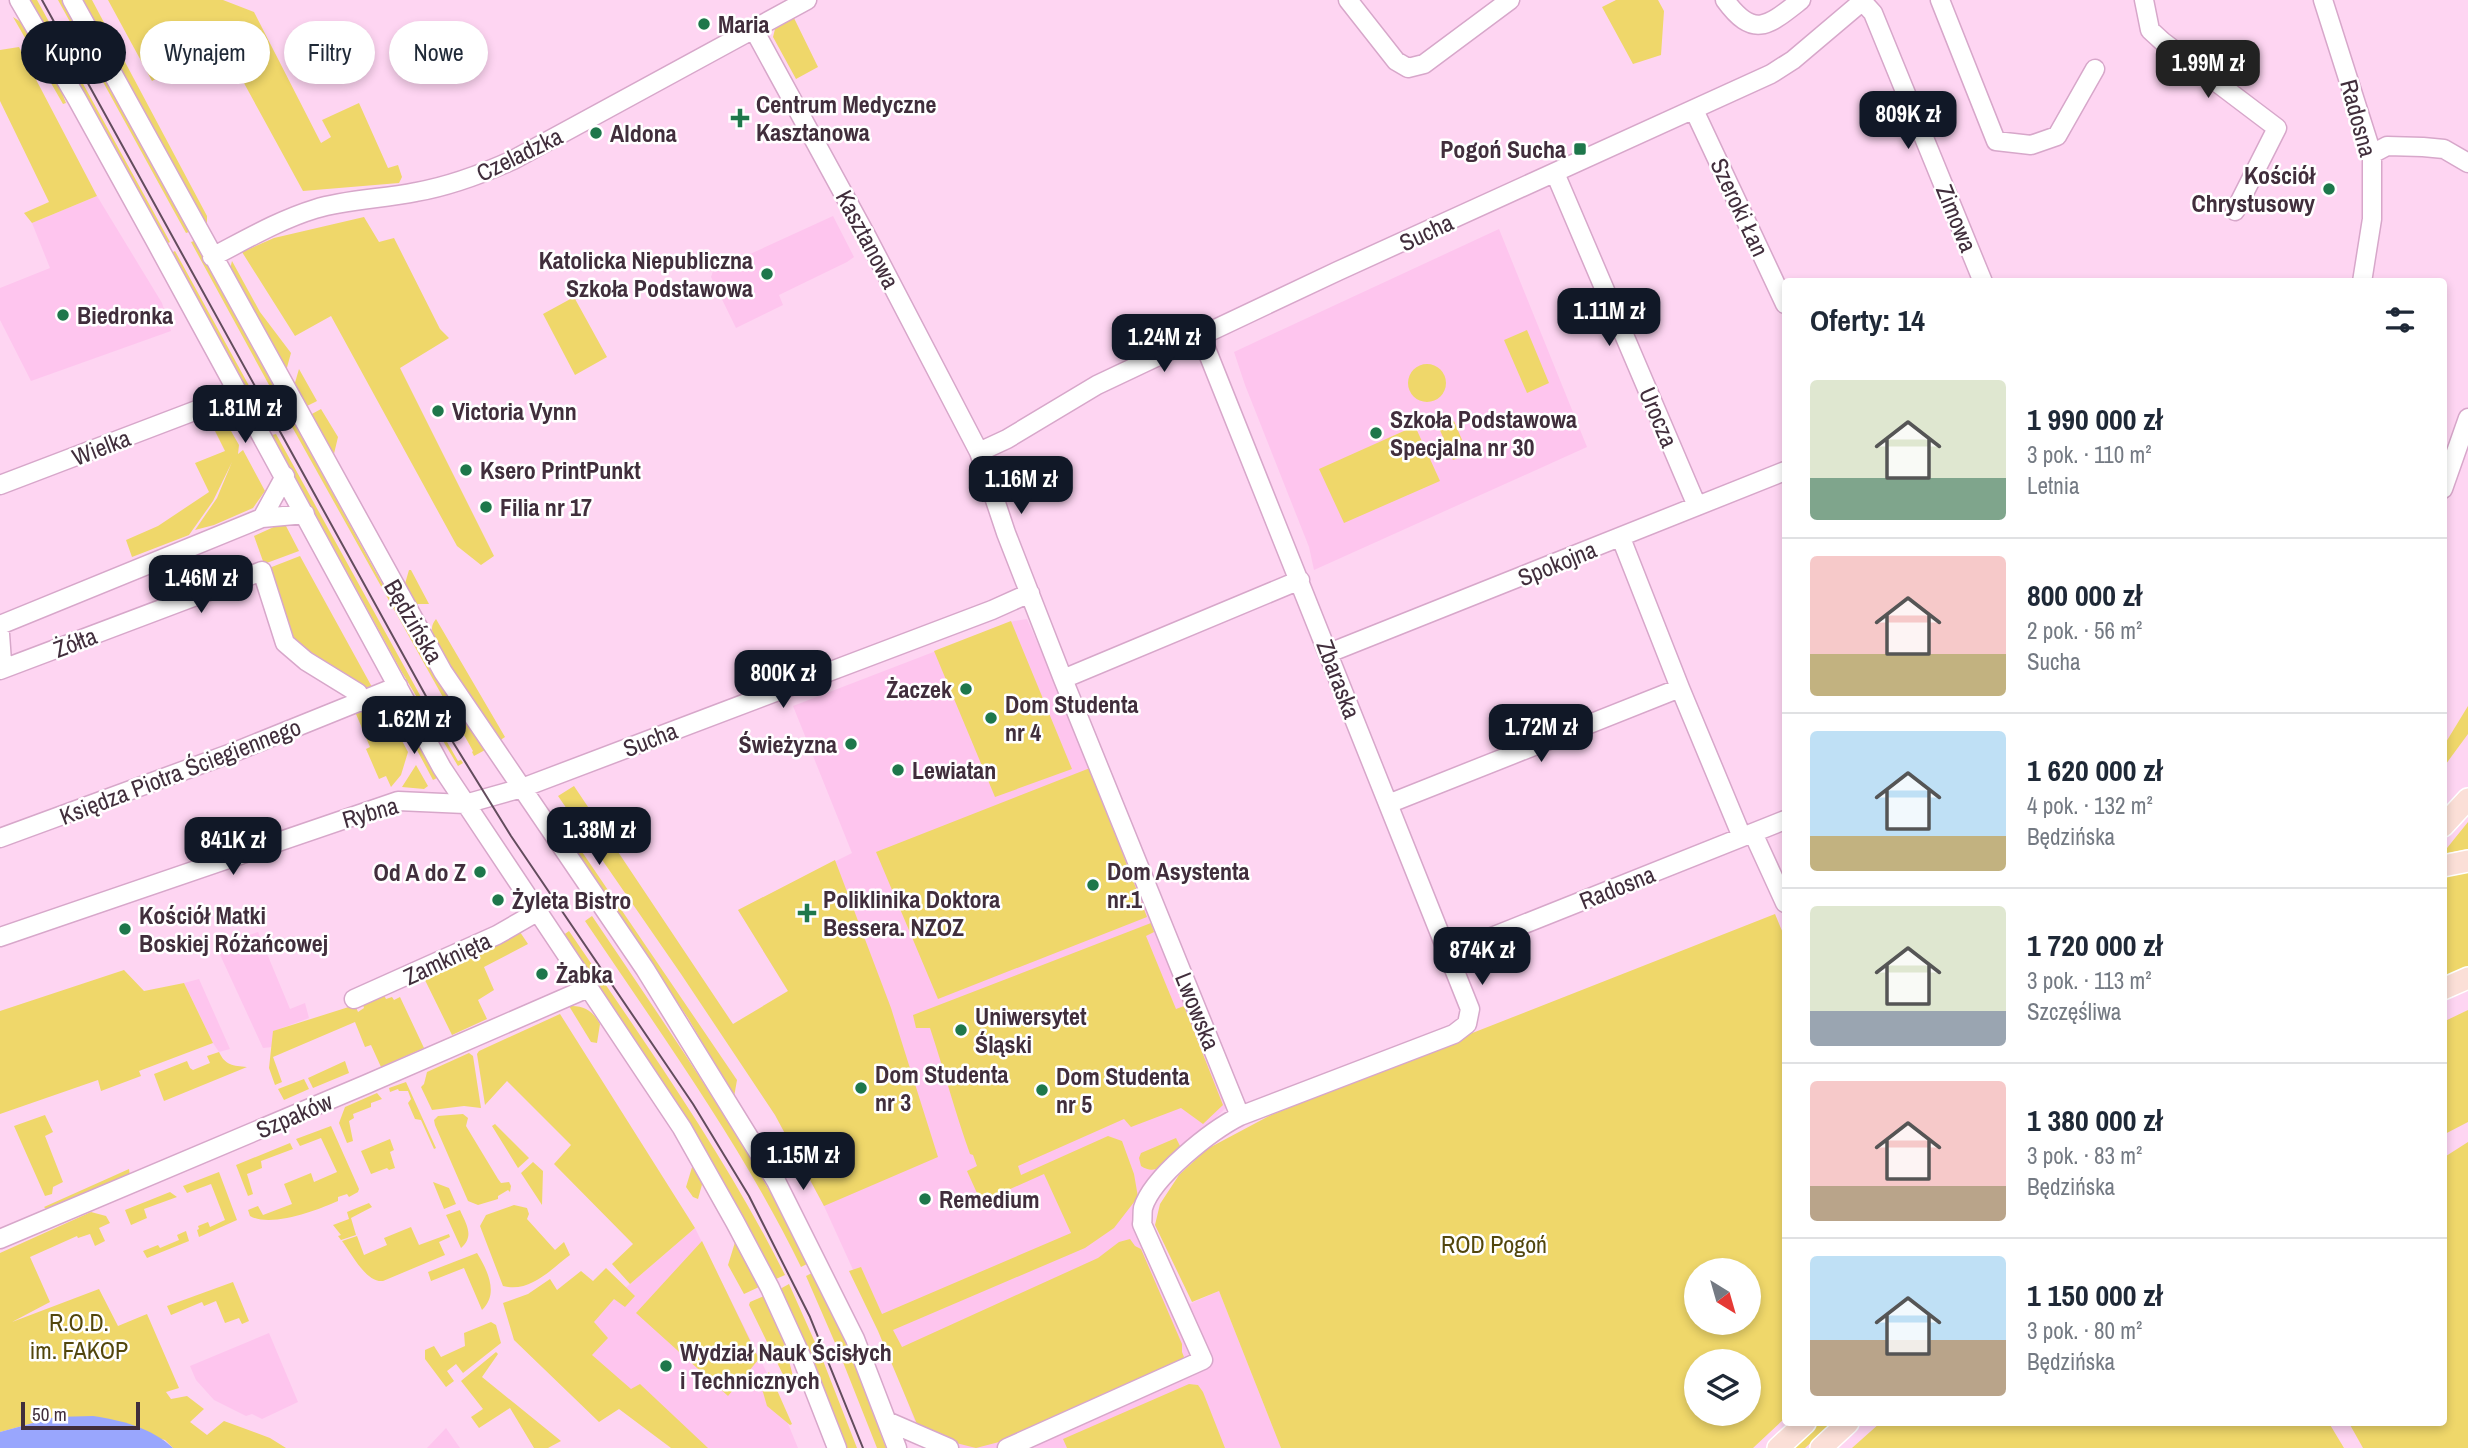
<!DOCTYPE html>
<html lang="pl">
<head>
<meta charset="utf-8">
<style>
	:root { --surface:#fff; --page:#f6f6f7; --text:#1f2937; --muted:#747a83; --line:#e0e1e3; --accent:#111827 }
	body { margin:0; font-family:"Archivo Narrow",sans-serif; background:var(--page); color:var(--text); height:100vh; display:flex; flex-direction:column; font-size:26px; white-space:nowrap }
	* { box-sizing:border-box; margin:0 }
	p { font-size:23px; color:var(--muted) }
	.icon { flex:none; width:38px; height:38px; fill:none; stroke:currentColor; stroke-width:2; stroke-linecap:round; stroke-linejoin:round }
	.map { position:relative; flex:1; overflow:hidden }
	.details { position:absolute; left:1782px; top:278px; width:665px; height:1148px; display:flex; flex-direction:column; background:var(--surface); border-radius:7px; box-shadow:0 4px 10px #0003 }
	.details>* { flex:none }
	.banner { position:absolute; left:21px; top:21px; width:665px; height:63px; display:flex; gap:14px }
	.needle { width:46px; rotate:143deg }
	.tools { position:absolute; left:1684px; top:1258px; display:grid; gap:14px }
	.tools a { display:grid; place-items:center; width:77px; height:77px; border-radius:50%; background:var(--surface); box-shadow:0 4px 10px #0003; font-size:35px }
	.scale { position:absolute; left:21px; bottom:18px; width:119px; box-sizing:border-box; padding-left:7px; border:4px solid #412e3c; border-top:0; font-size:19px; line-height:24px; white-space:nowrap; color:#412e3c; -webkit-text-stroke:5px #fff; paint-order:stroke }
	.price { position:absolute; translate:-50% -60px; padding:0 16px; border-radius:14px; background:var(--accent); color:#fff; font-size:23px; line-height:46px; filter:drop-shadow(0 2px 4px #0008) }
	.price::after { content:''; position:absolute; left:50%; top:42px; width:21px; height:16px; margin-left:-10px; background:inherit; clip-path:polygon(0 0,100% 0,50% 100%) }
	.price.selected { background:#222; color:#fff }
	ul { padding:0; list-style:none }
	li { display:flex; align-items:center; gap:21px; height:175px; padding:0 28px }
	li+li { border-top:2px solid var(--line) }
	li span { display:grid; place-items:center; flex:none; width:196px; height:140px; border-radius:7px; color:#555 }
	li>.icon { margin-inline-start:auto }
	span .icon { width:84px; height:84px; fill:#fffc; stroke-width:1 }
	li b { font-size:30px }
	h2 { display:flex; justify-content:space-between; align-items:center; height:84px; padding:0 28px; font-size:30px }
	.tag { padding:0 24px; border-radius:32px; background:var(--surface); box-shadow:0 4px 10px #0003; font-size:24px; line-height:63px }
	.tag.selected { background:var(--accent); color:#fff }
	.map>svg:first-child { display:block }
</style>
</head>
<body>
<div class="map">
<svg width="2468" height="1448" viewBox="0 0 2468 1448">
	<rect width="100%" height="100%" fill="#fed5f2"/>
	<path fill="#fec5ee" d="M97 196 162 303 171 331 31 381 0 320V288L50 268 32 223Z
		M833 216 854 257 847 262 779 295 783 305 736 328 711 277 713 271Z
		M1499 229 1587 447 1314 570 1309 547 1245 385 1234 352Z
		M1027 619 1092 768 1226 1108 1162 1168 1135 1207 1133 1223 1171 1312 1219 1291 1281 1448H925L880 1329 824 1206 775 1115 722 1034 788 991 738 910 852 853 793 706 1014 621Z
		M258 932 290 1009 305 1003 309 1018 274 1031 272 1047 263 1048 216 946Z
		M199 979 230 1049 219 1052 213 1043 184 983Z
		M695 1228 768 1375 798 1448H695L565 1340Z
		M269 1333 298 1402 262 1419 252 1414 246 1416 214 1400 196 1380 190 1366Z
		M446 1428 460 1448H427Z"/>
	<path fill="#efd76a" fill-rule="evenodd" d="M29 0H37L170 242 166 244 85 94Z
		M58 0H62L189 232 186 233Z
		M83 0H92L207 216V223H205L120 72Z
		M108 0H223L254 12 321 143 331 137 322 120 359 103 388 168 398 165 402 177 399 183 303 191 222 43 152 81Z
		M1616 0H1658L1664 11 1661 55 1633 64 1602 7Z
		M13 17 24 24 60 88 66 103 63 104Z
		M794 18 818 67 796 79 773 37 775 29Z
		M19 47 97 196 32 223 24 213 49 202 0 101V50Z
		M364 217 379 242 394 238 440 329 449 338 400 368 494 556 481 565 457 546 331 316 295 336 242 252 274 238Z
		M194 241 289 414 286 416 191 242Z
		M175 251 270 424 267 426 171 253Z
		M232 261 260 312 291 353 286 371 230 269Z
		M574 297 607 357 575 375 543 314Z
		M1527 330 1549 383 1527 393 1504 340Z
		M1408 383a19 19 0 1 1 38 0a19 19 0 1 1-38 0Z
		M299 369 317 401 305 407 294 386Z
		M321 409 338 437 333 458 310 415Z
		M219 410 239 445 238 454 243 450 265 491 253 508 214 525 195 530 217 498 232 462 213 501 189 535 132 557 126 540 158 526 209 492 195 463 225 451 206 413Z
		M1454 421 1468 454 1453 460 1439 428Z
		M294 423C356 533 412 647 485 750L474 756 472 752 473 751 291 425Z
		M1415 426 1440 481 1344 523 1319 469Z
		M276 434 421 697 458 761 461 760 463 763 458 766 400 669 272 435Z
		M276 526H286L299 551 264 564 254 536Z
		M300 556 372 687 362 692 299 651 280 612 264 570Z
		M409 570H411L429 604H417L404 587Z
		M436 619 505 737 499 741C483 717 438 660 433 634 431 628 432 624 436 619Z
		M1011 621 1072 769 995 797 934 651Z
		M388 696 394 697 439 777 433 780Z
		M382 703 408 752 401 775 391 787 386 776 379 779 366 749 370 747 356 714Z
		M2468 706V734L2443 768V747Z
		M416 765 428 786 424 789 402 787Z
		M1090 768 1147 917 938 999 876 852Z
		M574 786 733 1024 788 991 738 910 835 860 891 1008 938 1157 824 1206 775 1115 681 974 558 796Z
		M557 815 737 1080 734 1097 688 1018 551 817Z
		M2468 822V849L2443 854V853Z
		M2468 871V970L2443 981V875Z
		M1775 914 1785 938V1418L1753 1448H1281L1219 1291 1192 1302 1155 1225 1160 1204 1179 1175 1207 1149 1269 1116 1447 1043ZM1696 1270H1748V1323H1696ZM1696 1362H1748V1414H1696Z
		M592 916C669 1030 746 1141 809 1263L801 1267C741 1144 661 1034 585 921Z
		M1151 923 1154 932 1146 936 1176 1009 1184 1006 1223 1105 1203 1124 1181 1108 1131 1127 1124 1119 1018 1166 1021 1175 1108 1136 1122 1141 1134 1174 1138 1197 1114 1228 1085 1248 893 1330 902 1347 1098 1258 1119 1242 1130 1239 1135 1246 1141 1249 1182 1344V1352L1184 1357 1181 1362 1003 1441 976 1448 956 1443 917 1424 878 1331 849 1271 861 1267 882 1314 1071 1233 1044 1174 981 1202 967 1171 977 1166 973 1155 970 1154C955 1112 944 1070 930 1028H916L913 1015Z
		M569 931C645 1043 724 1153 785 1275L776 1279C715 1157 639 1047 562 936Z
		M520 932 528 944 484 967 494 990 478 1000 487 1019 452 1035 423 976Z
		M124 970 144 991 184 983 213 1043 139 1071 141 1076 101 1091 98 1080 0 1114V1011Z
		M383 993 386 999 392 997 394 1000 400 997 424 1048 381 1067 371 1045 365 1047 355 1022 273 1057 282 1082 275 1085 269 1068 273 1031 355 1005 358 1012 364 1008 362 1002Z
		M569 1006C584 1005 593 1011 600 1024L597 1043 591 1042Z
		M2468 1010V1122L2443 1135V1022Z
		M560 1014 695 1228 630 1284 612 1264 633 1244 554 1164 571 1145 507 1081 485 1105 477 1054 479 1051Z
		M219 1052C225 1065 233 1066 247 1067L164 1101 154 1074 187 1061 190 1068 193 1070 210 1063 207 1056Z
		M469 1053 473 1056 481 1108 464 1106 432 1110 421 1087 424 1084 427 1072Z
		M345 1061 349 1073 313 1088 308 1078Z
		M304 1079 309 1089 284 1100 278 1089Z
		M406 1082 436 1148 434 1149 421 1120 415 1119 408 1103 411 1099 408 1091H399L398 1089 390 1092 389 1088Z
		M377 1093 382 1099 371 1103V1107L353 1114 354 1118 349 1121 353 1141 347 1143 339 1123 345 1107Z
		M463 1114 468 1118 466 1126 498 1179 501 1183 509 1182 511 1186 510 1192 508 1190 498 1196V1199L478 1205 468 1201 435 1125 434 1120 438 1116Z
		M45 1115 53 1132 45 1136 63 1182 53 1187 52 1194 45 1196 14 1126Z
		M495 1124 529 1158 518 1168 492 1126Z
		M331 1126 359 1189 358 1192 349 1197 347 1194 338 1197V1201C318 1210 271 1228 250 1216L248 1210 258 1206 263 1215 292 1204 284 1184 311 1173 314 1182 337 1172 321 1138 300 1146 296 1139Z
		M1176 1138 1180 1146C1169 1158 1159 1178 1141 1166L1139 1158 1141 1153Z
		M390 1139 394 1150 390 1152 395 1168 389 1170 387 1168 371 1174 361 1151Z
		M2468 1142V1448H2363L2349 1423H2443V1158Z
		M290 1143 293 1149 261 1161 262 1168 247 1174 253 1194 248 1196 236 1165Z
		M533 1162 543 1171 542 1205 521 1173Z
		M693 1164 703 1181 698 1199 693 1197 686 1187Z
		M129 1169 130 1176 48 1211 44 1207Z
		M219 1172 237 1220 199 1237 197 1230 199 1229 198 1226 208 1222 210 1227 225 1220 211 1184 187 1193 183 1186Z
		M433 1182 449 1188 456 1204 444 1209Z
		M170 1192 177 1197 144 1209 147 1218 131 1225 125 1210Z
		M369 1203 372 1207 351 1218 356 1235 341 1240 338 1236 341 1235 333 1225 349 1219 347 1212Z
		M514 1205 527 1208 529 1214 527 1219 555 1250 564 1242 570 1255C550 1270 530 1293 503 1286L480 1226 486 1215Z
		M460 1210C466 1224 475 1236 461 1248L446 1215Z
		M91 1212 106 1216 110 1223 99 1228 105 1241 95 1246 90 1234 78 1238 77 1236 30 1257 50 1302 12 1322 99 1289 118 1326 147 1314 179 1388 166 1392 171 1399 187 1396 204 1409 190 1422 207 1435 224 1421 270 1438 286 1448H173L165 1440 55 1417 0 1432V1253Z
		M411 1227 419 1245 449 1234 450 1237 439 1242 445 1255 383 1281C366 1283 352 1254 342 1241L357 1236 364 1255 387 1245 384 1238Z
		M186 1231 189 1241 147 1258 143 1251 158 1245 160 1248 179 1240 177 1235Z
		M736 1239 759 1287 744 1294 728 1265Z
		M702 1241 759 1359 728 1396 636 1313Z
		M477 1253C488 1271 499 1294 482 1310L464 1268 431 1281 428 1272Z
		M606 1268 635 1296 625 1307 614 1299 594 1322 608 1338 592 1355 631 1389 640 1384 708 1448H671L619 1409 599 1422 514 1340 503 1303 528 1294 550 1279 557 1290 581 1271 593 1281Z
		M814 1272 854 1362 886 1448H877L839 1352 806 1276Z
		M233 1282 249 1321 242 1324 239 1318 225 1323 216 1301 204 1306 202 1302 171 1315 167 1306Z
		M789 1284 822 1358 857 1448H847L822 1383 780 1289Z
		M764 1296 783 1339 796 1387 790 1389 749 1305 750 1302Z
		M491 1322 496 1325 501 1343 463 1373 456 1364 447 1371 454 1381 446 1387 425 1359V1350L434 1346 441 1357 465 1346 464 1333Z
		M496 1352 498 1354 482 1377 561 1441 548 1448H534L510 1408 479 1428 471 1417 483 1409 461 1381Z
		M769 1372 792 1424 790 1425 767 1406 760 1382Z
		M1189 1384 1198 1385 1203 1392 1225 1448H1067L1063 1439Z
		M1819 1423H1833L1805 1448H1791Z
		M1880 1423H2329L2344 1448H1852Z"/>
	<path fill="#99a6fd" d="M93 1416C121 1420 152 1428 173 1448H0V1432L55 1417Z"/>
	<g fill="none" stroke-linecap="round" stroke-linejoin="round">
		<g stroke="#d7a7ca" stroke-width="21">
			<path id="minor" d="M19 0 77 99 157 244 442 768 682 1128 735 1222 770 1288 801 1356 837 1448
				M72 0 443 672 645 969 776 1181 855 1339 897 1448
				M1348 0 1396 61 1408 68 1424 64 1510 0
				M1725 0C1754 40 1769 25 1801 0
				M1940 0 1996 141 2031 145 2057 136 2095 69
				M2144 0 2150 30 2162 41 2277 128 2235 211
				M2323 0 2372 154V219L2362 282
				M1862 1 1873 13 1983 282
				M753 28 867 237 979 452 1006 533 1063 679 1240 1116
				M1694 110 1785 304
				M2372 154 2387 146 2423 147 2444 149 2468 163
				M1555 173 1697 506
				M212 257C245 240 279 220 315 209 347 199 383 199 416 192 450 186 482 174 513 160L807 0
				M979 452 1007 439 1097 385 1338 271 1771 74 1793 60 1864 0
				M0 485 210 405 243 401
				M2443 489 2468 418
				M262 518 285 476
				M1621 538 1680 688 1742 837
				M0 625 262 518 305 514
				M0 634 2 662 0 666
				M1329 653 1785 471
				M0 670 262 571 285 643 306 661 358 693 362 702
				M1063 679 1300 580
				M1388 804 1680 688
				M1753 833 1785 903
				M0 838 237 751 398 686
				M0 937 398 801 465 804 522 788 992 610 1030 593
				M1449 954 1785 820
				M354 999 497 935 537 912
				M0 1239 367 1084 588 988
				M889 1422 949 1448
				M1007 1448 1203 1360 1142 1224C1143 1219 1142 1213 1143 1208 1152 1177 1212 1130 1240 1116L1454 1034 1467 1024 1470 1009 1201 336"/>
		</g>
		<g stroke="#fff" stroke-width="24">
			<path id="major" d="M2443 826 2468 799
				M2443 866 2468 861
				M2443 989 2468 978
				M1778 1448 1805 1423
				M1821 1448 1848 1423"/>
		</g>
		<use href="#minor" stroke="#fff" stroke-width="18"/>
		<use href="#major" stroke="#fbdfd7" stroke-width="21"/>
		<path stroke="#634c5d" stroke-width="2" d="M42 0 438 718 511 836 693 1104 749 1196 810 1317 863 1448"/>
	</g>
	<g fill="#1e774b" stroke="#fff" stroke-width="2.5">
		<circle cx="704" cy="24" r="7"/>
		<path d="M736.5 107.5h7v7h7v7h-7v7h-7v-7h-7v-7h7z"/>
		<circle cx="596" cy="133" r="7"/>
		<rect x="1573" y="142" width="14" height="14" rx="3.5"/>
		<circle cx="2329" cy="189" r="7"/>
		<circle cx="767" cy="274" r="7"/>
		<circle cx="63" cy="315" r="7"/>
		<circle cx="438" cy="411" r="7"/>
		<circle cx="1376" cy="433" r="7"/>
		<circle cx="466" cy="470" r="7"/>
		<circle cx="486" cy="507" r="7"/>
		<circle cx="966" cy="689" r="7"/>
		<circle cx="991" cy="718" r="7"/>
		<circle cx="851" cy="744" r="7"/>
		<circle cx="898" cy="770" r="7"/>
		<circle cx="480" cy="872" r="7"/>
		<circle cx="1093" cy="885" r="7"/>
		<circle cx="498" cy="900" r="7"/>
		<path d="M803.5 902.5h7v7h7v7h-7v7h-7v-7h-7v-7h7z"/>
		<circle cx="125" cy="929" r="7"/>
		<circle cx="542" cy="974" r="7"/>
		<circle cx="961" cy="1030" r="7"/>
		<circle cx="861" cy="1088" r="7"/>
		<circle cx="1042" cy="1090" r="7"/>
		<circle cx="925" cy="1199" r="7"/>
		<circle cx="666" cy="1366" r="7"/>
	</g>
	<g text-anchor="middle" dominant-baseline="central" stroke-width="5" stroke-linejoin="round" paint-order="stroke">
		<g font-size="24" font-weight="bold" fill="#412e3c" stroke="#fff" text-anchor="start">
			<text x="718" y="24">Maria</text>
			<text x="756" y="104">Centrum Medyczne<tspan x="756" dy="28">Kasztanowa</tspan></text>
			<text x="610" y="133">Aldona</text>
			<text x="1566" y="149" text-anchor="end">Pogoń Sucha</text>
			<text x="2315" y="175" text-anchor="end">Kościół<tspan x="2315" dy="28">Chrystusowy</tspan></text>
			<text x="753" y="260" text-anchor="end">Katolicka Niepubliczna<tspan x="753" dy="28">Szkoła Podstawowa</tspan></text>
			<text x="77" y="315">Biedronka</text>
			<text x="452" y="411">Victoria Vynn</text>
			<text x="1390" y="419">Szkoła Podstawowa<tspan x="1390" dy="28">Specjalna nr 30</tspan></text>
			<text x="480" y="470">Ksero PrintPunkt</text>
			<text x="500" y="507">Filia nr 17</text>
			<text x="952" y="689" text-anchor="end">Żaczek</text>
			<text x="1005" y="704">Dom Studenta<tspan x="1005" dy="28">nr 4</tspan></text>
			<text x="837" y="744" text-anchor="end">Świeżyzna</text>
			<text x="912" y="770">Lewiatan</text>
			<text x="1107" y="871">Dom Asystenta<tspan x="1107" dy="28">nr.1</tspan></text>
			<text x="466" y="872" text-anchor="end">Od A do Z</text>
			<text x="823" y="899">Poliklinika Doktora<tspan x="823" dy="28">Bessera. NZOZ</tspan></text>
			<text x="512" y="900">Żyleta Bistro</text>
			<text x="139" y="915">Kościół Matki<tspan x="139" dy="28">Boskiej Różańcowej</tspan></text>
			<text x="556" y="974">Żabka</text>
			<text x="975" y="1016">Uniwersytet<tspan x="975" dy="28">Śląski</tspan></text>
			<text x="875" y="1074">Dom Studenta<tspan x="875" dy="28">nr 3</tspan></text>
			<text x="1056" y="1076">Dom Studenta<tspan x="1056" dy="28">nr 5</tspan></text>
			<text x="939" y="1199">Remedium</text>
			<text x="680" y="1352">Wydział Nauk Ścisłych<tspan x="680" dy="28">i Technicznych</tspan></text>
		</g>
		<g font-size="24" fill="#412e3c" stroke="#fff">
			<text transform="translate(2359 118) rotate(75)">Radosna</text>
			<text transform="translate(519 154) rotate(-26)">Czeladzka</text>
			<text transform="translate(1740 207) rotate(65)">Szeroki Łan</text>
			<text transform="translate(1957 218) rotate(68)">Zimowa</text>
			<text transform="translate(1426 232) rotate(-25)">Sucha</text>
			<text transform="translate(868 239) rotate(62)">Kasztanowa</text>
			<text transform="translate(1659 417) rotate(67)">Urocza</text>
			<text transform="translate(101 447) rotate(-21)">Wielka</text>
			<text transform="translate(1557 563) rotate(-22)">Spokojna</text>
			<text transform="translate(414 621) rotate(60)">Będzińska</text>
			<text transform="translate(75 642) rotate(-21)">Żółta</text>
			<text transform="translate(1339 679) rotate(69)">Zbaraska</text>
			<text transform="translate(650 739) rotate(-21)">Sucha</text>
			<text transform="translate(180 771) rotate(-21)">Księdza Piotra Ściegiennego</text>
			<text transform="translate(370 812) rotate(-16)">Rybna</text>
			<text transform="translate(1617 887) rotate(-22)">Radosna</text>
			<text transform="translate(447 958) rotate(-25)">Zamknięta</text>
			<text transform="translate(1198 1011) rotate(68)">Lwowska</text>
			<text transform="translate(294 1115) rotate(-23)">Szpaków</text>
		</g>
		<g font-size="24" fill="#52460c" stroke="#fff">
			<text x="1494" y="1244">ROD Pogoń</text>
			<text x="79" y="1322">R.O.D.<tspan x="79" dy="28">im. FAKOP</tspan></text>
		</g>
	</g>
</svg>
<div class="tools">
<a><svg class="needle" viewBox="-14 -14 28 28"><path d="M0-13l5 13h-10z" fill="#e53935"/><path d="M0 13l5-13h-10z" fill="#747a83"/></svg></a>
<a><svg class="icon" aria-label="layers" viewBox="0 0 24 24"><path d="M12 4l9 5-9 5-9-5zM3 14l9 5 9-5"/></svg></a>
</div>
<div class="scale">50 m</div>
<b class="price selected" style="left:2208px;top:100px">1.99M zł</b>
<b class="price" style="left:1908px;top:151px">809K zł</b>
<b class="price" style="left:1609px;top:348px">1.11M zł</b>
<b class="price" style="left:1164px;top:374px">1.24M zł</b>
<b class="price" style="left:245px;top:445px">1.81M zł</b>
<b class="price" style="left:1021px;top:516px">1.16M zł</b>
<b class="price" style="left:201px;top:615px">1.46M zł</b>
<b class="price" style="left:783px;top:710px">800K zł</b>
<b class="price" style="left:414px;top:756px">1.62M zł</b>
<b class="price" style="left:1541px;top:764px">1.72M zł</b>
<b class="price" style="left:599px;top:867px">1.38M zł</b>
<b class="price" style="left:233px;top:877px">841K zł</b>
<b class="price" style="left:1482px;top:987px">874K zł</b>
<b class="price" style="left:803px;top:1192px">1.15M zł</b>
<div class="banner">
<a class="tag selected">Kupno</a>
<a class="tag">Wynajem</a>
<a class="tag">Filtry</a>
<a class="tag">Nowe</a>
</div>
<section class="details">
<h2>Oferty: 14<svg class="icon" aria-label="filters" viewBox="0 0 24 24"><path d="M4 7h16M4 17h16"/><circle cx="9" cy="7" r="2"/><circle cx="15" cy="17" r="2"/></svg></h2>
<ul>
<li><span style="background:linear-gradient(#dfe7d0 70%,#7fa58c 0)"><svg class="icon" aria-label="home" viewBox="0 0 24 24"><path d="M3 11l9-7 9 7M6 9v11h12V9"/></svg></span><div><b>1 990 000 zł</b><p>3 pok. · 110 m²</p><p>Letnia</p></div></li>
<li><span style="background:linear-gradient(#f6c9c9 70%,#c2b280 0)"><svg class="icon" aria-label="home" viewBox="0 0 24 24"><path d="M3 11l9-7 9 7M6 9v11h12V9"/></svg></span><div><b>800 000 zł</b><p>2 pok. · 56 m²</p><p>Sucha</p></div></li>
<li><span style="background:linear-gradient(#bfe0f5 75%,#c2b280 0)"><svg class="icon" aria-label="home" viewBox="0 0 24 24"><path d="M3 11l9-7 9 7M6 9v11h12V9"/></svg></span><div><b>1 620 000 zł</b><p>4 pok. · 132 m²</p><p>Będzińska</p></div></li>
<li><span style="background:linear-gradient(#dfe7d0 75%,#9aa5b1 0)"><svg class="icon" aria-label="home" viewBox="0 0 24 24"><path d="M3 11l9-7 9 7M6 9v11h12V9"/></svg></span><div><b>1 720 000 zł</b><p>3 pok. · 113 m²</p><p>Szczęśliwa</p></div></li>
<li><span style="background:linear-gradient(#f6c9c9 75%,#b9a48a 0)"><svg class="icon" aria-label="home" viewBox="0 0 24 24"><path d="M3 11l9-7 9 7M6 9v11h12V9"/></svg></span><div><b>1 380 000 zł</b><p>3 pok. · 83 m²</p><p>Będzińska</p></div></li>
<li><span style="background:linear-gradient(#bfe0f5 60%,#b9a48a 0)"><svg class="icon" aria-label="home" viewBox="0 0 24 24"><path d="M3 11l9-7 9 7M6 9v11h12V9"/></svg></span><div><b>1 150 000 zł</b><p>3 pok. · 80 m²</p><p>Będzińska</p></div></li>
</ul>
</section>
</div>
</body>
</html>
